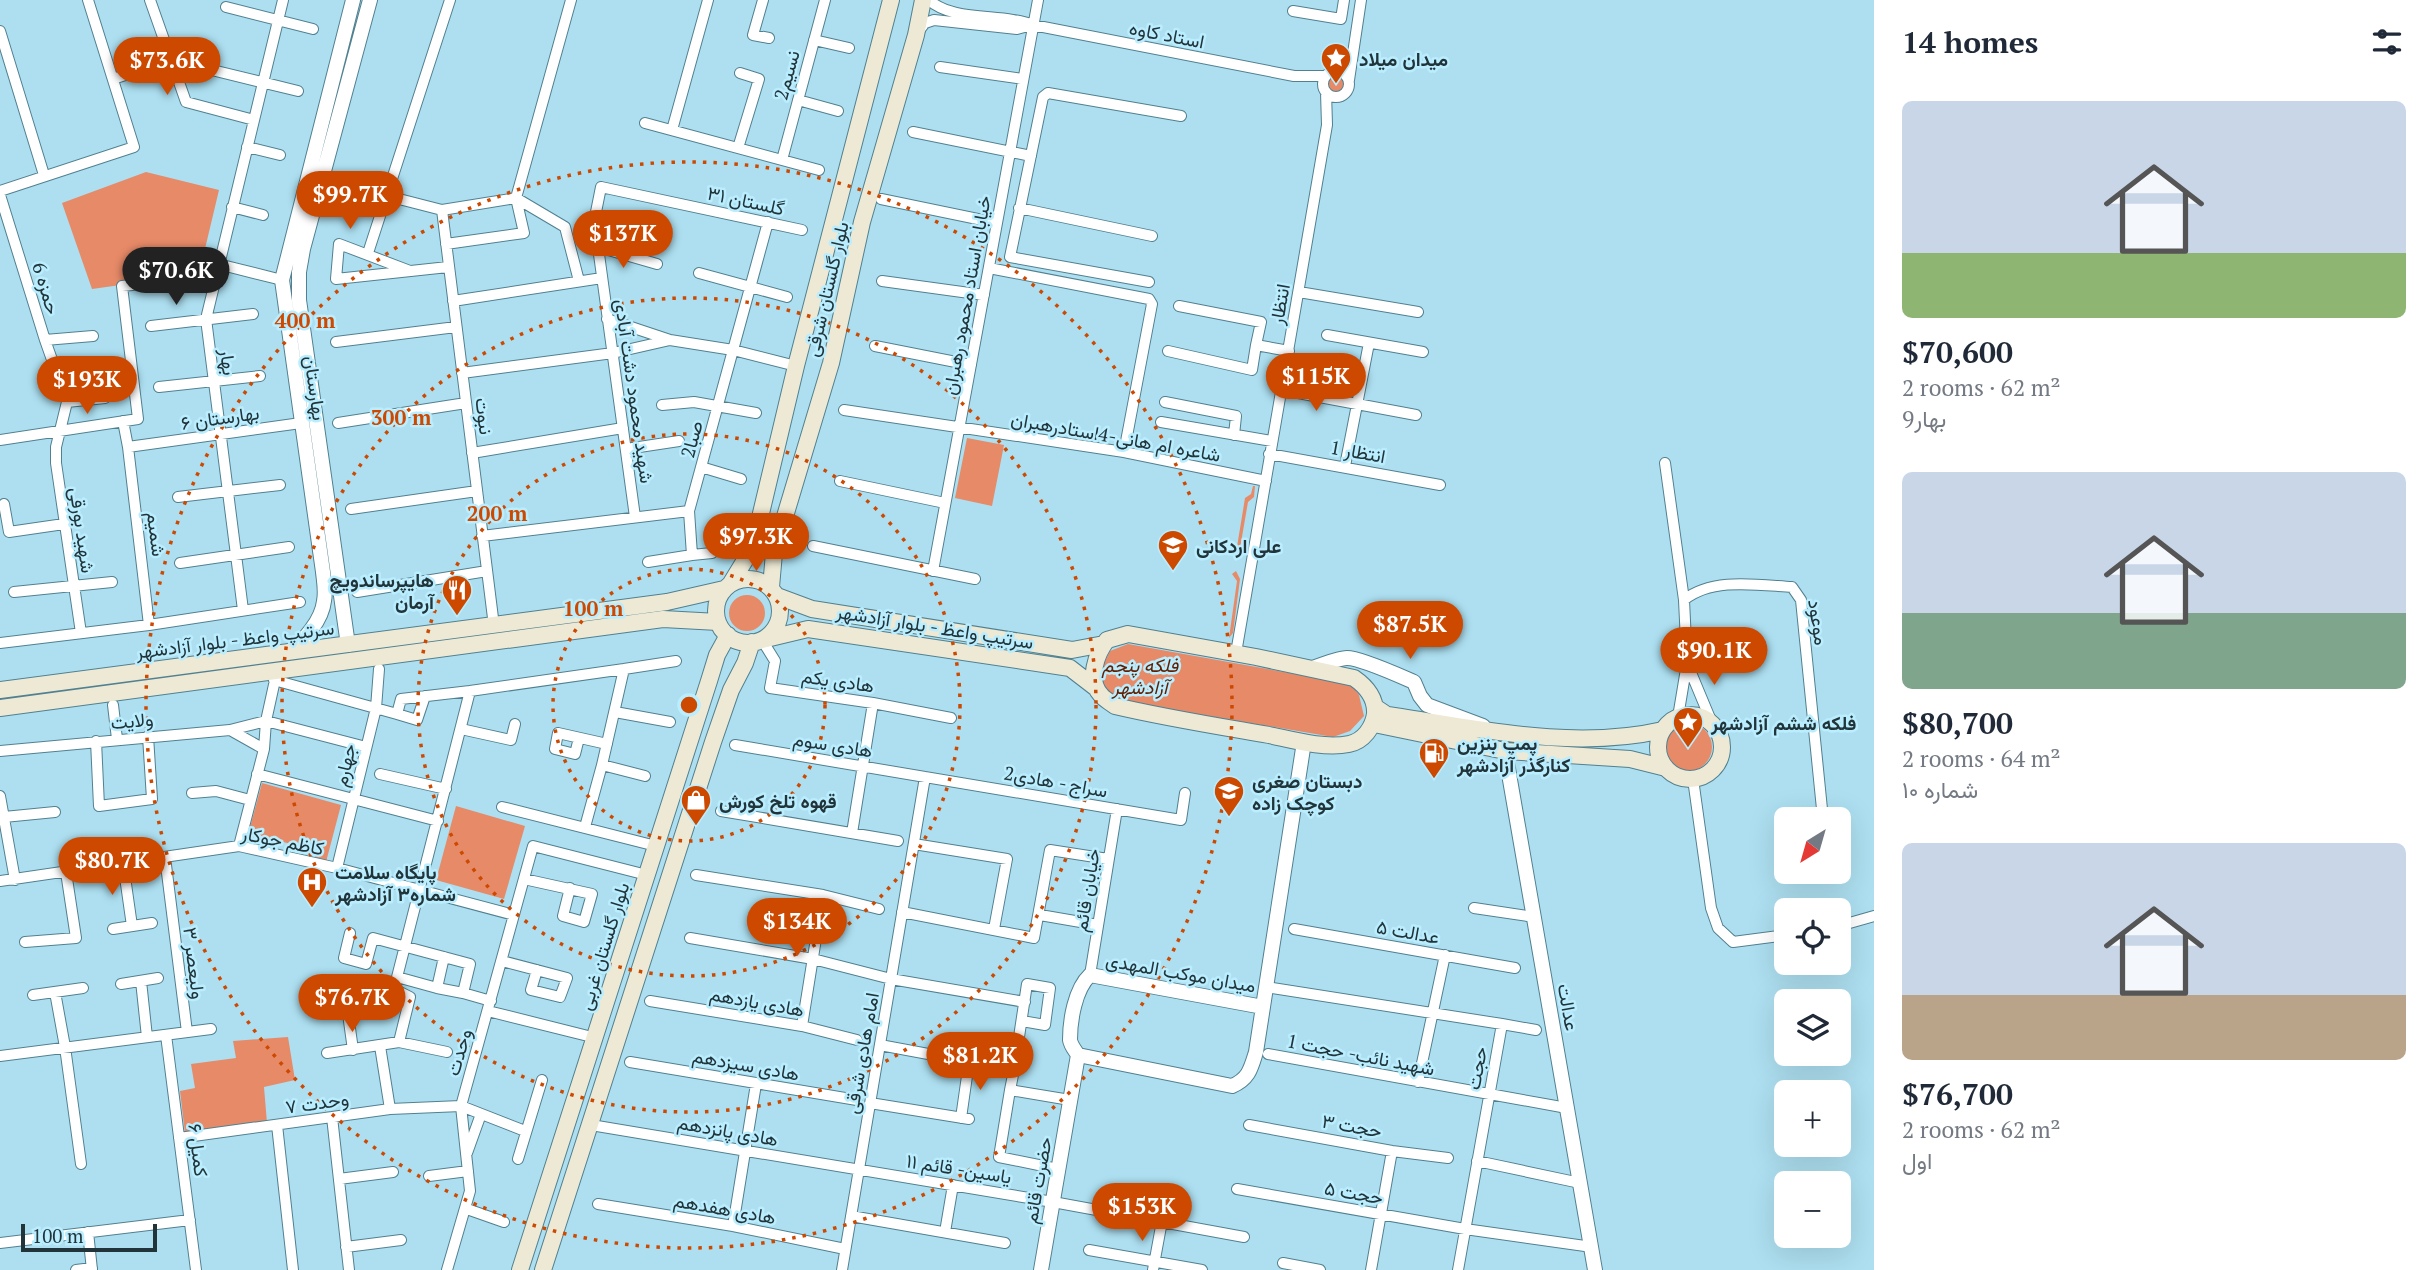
<!DOCTYPE html>
<html lang="en">
<head>
<meta charset="utf-8">
<style>
	:root { --surface:#fff; --page:#f2f2f3; --text:#1f2937; --muted:#747a83; --accent:#cd4900 }
	body { margin:0; font-family:"PT Serif",Vazirmatn,serif; background:var(--page); color:var(--text); height:100vh; display:flex; flex-direction:column; font-size:26px; white-space:nowrap }
	* { box-sizing:border-box; margin:0 }
	p { font-size:23px; color:var(--muted) }
	.icon { flex:none; width:38px; height:38px; fill:none; stroke:currentColor; stroke-width:2; stroke-linecap:round; stroke-linejoin:round }
	.map { position:relative; flex:1; overflow:hidden }
	.panel { display:flex; flex-direction:column; background:var(--surface); width:560px }
	.panel>* { flex:none }
	.needle { width:46px; rotate:217deg }
	.tools { position:absolute; left:1774px; top:807px; display:grid; gap:14px }
	.tools a { display:grid; place-items:center; width:77px; height:77px; border-radius:10px; background:var(--surface); box-shadow:0 7px 28px #0002; font-size:35px }
	.scale { position:absolute; left:21px; bottom:18px; width:136px; box-sizing:border-box; padding-left:7px; border:4px solid #20343a; border-top:0; font-size:19px; line-height:24px; white-space:nowrap; color:#20343a; -webkit-text-stroke:5px #baedfe; paint-order:stroke }
	.price { position:absolute; translate:-50% -60px; padding:0 16px; border-radius:24px; background:var(--accent); color:#fff; font-size:23px; line-height:46px; filter:drop-shadow(0 2px 4px #0008) }
	.price::after { content:''; position:absolute; left:50%; top:42px; width:21px; height:16px; margin-left:-10px; background:inherit; clip-path:polygon(0 0,100% 0,50% 100%) }
	.price.on { background:#222; color:#fff }
	ul { padding:0; list-style:none }
	li { display:grid; align-content:center; gap:14px; height:371px; padding:0 28px }
	li span { display:grid; place-items:center; height:217px; border-radius:10px; color:#555 }
	li>.icon { margin-inline-start:auto }
	span .icon { width:126px; height:126px; fill:#fffc; stroke-width:1 }
	li b { font-size:30px }
	h2 { display:flex; justify-content:space-between; align-items:center; height:84px; padding:0 28px; font-size:30px }
	main { display:flex; flex:1; min-height:0 }
	.map>svg:first-child { display:block }
</style>
</head>
<body>
<main>
<div class="map">
<svg width="1874" height="1270" viewBox="0 0 1874 1270">
	<rect width="100%" height="100%" fill="#addff0"/>
	<path fill="#e78a68" d="M1326 84a11 11 0 1 1 22 0a11 11 0 1 1-22 0Z
		M146 172 219 190 199 274 92 289 62 203Z
		M967 438 1004 445 992 506 955 498Z
		M1253 486H1255L1254 497 1248 502 1238 560 1235 559 1245 498 1251 494Z
		M1236 571 1240 579 1233 633 1229 638 1237 581 1232 574Z
		M729 613a18 18 0 1 1 36 0a18 18 0 1 1-36 0Z
		M1128 644 1351 684 1359 695 1364 716 1350 731 1333 737 1108 699 1100 686 1103 665 1110 651Z
		M1664 747a24 24 0 1 1 48 0a24 24 0 1 1-48 0Z
		M262 783 341 805 326 862 314 859 316 851 262 836 259 845 246 842Z
		M456 806 525 826 504 899 436 880Z
		M288 1037 295 1080 264 1087 267 1123 185 1133 180 1091 195 1088 191 1064 236 1058 233 1041Z"/>
	<g fill="none" stroke-linecap="round" stroke-linejoin="round">
		<g stroke="#518090" stroke-width="12">
			<path id="minor" d="M150 0 186 102 254 120
				M763 0 753 35 769 38
				M929 0C953 22 1003 13 1033 25L1294 76H1325
				M226 7 313 29
				M1293 11 1341 19 1344 0
				M0 31 44 175
				M918 32 925 23 934 20 1017 29 1032 25
				M814 40 849 48
				M940 67 1023 79
				M1323 84a13 13 0 1 1 26 0a13 13 0 1 1-26 0Z
				M113 79 171 60 298 91
				M1349 80 1361 0
				M798 100 838 111
				M645 123 819 170
				M672 130 708 0
				M913 132 1031 156
				M247 147 280 155
				M738 148 759 79 740 73
				M782 160 825 0
				M321 179 442 210 516 198 571 0
				M0 191 134 147 88 0
				M0 195 45 340 67 402 56 447V463L81 633
				M516 198 565 227 579 281
				M881 199 997 223
				M232 207 263 215
				M1019 208 1152 236
				M442 210 494 626
				M446 244 524 233 516 198
				M598 247 657 264
				M368 253 450 0
				M218 264 282 280
				M989 268 1149 299 1152 304 1124 452
				M410 271 339 244 336 279 448 267
				M699 273 787 297
				M882 281 984 295
				M1149 282 1010 257 1043 97 1048 93 1181 116
				M1299 292 1418 312
				M453 301 602 278
				M1179 306 1261 322 1256 345
				M607 319 670 340 733 350 796 366
				M151 326 253 314
				M1327 335 1423 352
				M45 340 93 336
				M336 342 456 327
				M875 346 971 365
				M1168 351 1252 370 1256 345 1289 351
				M462 373 613 353 670 340
				M159 387 260 376
				M1282 390 1416 415
				M67 402 105 398
				M1165 402 1236 416 1234 435
				M662 405 694 402 756 413
				M844 410 1124 452 1266 481
				M123 421 128 447 301 423
				M1161 422 1272 441
				M338 423 466 403
				M0 440 138 419 122 286 215 277
				M128 447 149 625
				M626 449 679 441
				M472 453 623 428
				M1269 454 1440 485
				M1665 463 1684 600 1687 663 1678 717
				M1345 466 1369 343
				M701 467 741 479
				M840 481 945 503
				M178 497 280 485
				M4 504 9 532 64 524
				M351 509 477 491
				M635 517 598 247 595 217 601 187 802 230
				M482 536 689 511
				M813 546 975 579
				M692 555 712 553 716 535
				M648 562 692 555 689 511 768 222
				M180 563 289 547
				M933 571 1038 0
				M14 592 112 582
				M357 592 487 571
				M1684 600C1712 577 1758 585 1792 587L1801 600 1823 819
				M243 610 206 319 283 0
				M762 640 775 661 770 688 873 703 951 718
				M0 643 149 625 300 602
				M1236 653 1327 125 1326 92
				M1687 663 1712 723
				M624 669 676 661
				M274 680 397 714
				M425 696 417 720 397 714 401 699 470 691
				M113 705 117 739
				M615 712 670 722
				M461 729 511 740 515 724
				M230 730 266 721 366 747
				M579 738 575 754 555 749 558 733 607 744
				M96 741 99 806 152 799 148 736
				M735 745 1181 820 1185 793
				M0 751 230 730 264 749
				M602 765 645 776
				M257 774 438 821
				M380 774 446 789
				M1693 779 1711 908 1718 928 1733 942 1787 935
				M192 793 216 791 250 800
				M0 796 15 880
				M502 807 656 846
				M721 811 898 841
				M4 817 55 812
				M852 833 873 703
				M914 844 1007 859 994 929
				M239 846 264 749 266 721 277 671
				M165 857 187 1032
				M123 863 132 926
				M337 868 376 708 379 669
				M696 875 823 895 879 909
				M524 879 592 894 584 922 563 916 570 888
				M0 881 239 846 337 868 514 915
				M1474 908 1534 917
				M902 912 1034 938 1050 850 1108 859
				M1040 915 1098 925
				M1839 926 1874 916
				M113 929 152 923
				M1294 929 1515 968
				M350 933 344 958 366 964 373 938 470 964 463 993 437 988 444 957
				M690 938 813 959 891 979 1025 1002
				M25 942 76 938 66 872
				M502 961 567 978 560 997 531 990 537 970
				M1090 975 1117 809
				M397 977 437 988
				M141 981 147 1037
				M121 984 158 978
				M1266 987 1502 1024 1458 1270
				M55 992 65 1047 81 1164
				M463 993 491 1001
				M33 995 83 988
				M650 1001 802 1026 857 1040
				M317 1005 348 1014 353 1050
				M488 1011 596 1038
				M1502 1024 1536 1030
				M802 1026 823 895
				M166 1035 196 1270
				M399 1042 410 997 394 989 470 691 624 669 602 765 585 827
				M880 1045 1014 1070 1010 1090 1070 1100
				M380 1046 390 1109
				M327 1053 399 1042 447 1052
				M1268 1054 1567 1108
				M0 1056 211 1029
				M630 1062 857 1100
				M1014 1070 1027 984 1050 988 1045 1025 1022 1021
				M1418 1082 1445 955
				M1010 1090 999 1157 1058 1169
				M870 1103 969 1119
				M332 1117 349 1270
				M961 1118 969 1062
				M277 1125 293 1270
				M591 1125 1053 1202 1244 1237
				M1249 1125 1392 1151 1448 1158
				M179 1138 390 1109 461 1106 525 1131
				M467 1153 481 1114
				M518 1159 542 1080
				M1477 1161 1580 1183
				M429 1176 468 1171
				M339 1179 393 1172
				M1237 1189 1465 1229 1592 1247
				M598 1204 733 1226 845 1249
				M467 1209 504 1222
				M851 1216 1005 1243
				M733 1226 756 1084
				M88 1232 92 1270
				M945 1232 953 1185
				M0 1243 190 1220
				M346 1247 401 1240
				M1089 1250 1202 1270
				M1283 1263 1320 1270
				M76 1270 92 1268
				M447 1270 470 1191 461 1106 533 846 639 873
				M842 1270 925 777
				M1153 1270 1162 1221
				M1371 1270 1392 1151"/>
		</g>
		<g stroke="#518090" stroke-width="16">
			<path id="tertiary" d="M348 645 299 300V272L303 249 370 0
				M289 652C304 641 322 620 324 601 326 592 324 581 323 572L282 280 353 0
				M1310 669C1318 666 1339 658 1347 658 1361 658 1400 676 1414 682L1420 696 1427 705 1483 726
				M1505 751 1595 1270
				M1263 1007 1090 975C1075 989 1070 1020 1070 1040 1071 1046 1075 1050 1078 1055L1232 1086C1249 1079 1251 1068 1256 1052L1304 742
				M1041 1270 1078 1055"/>
		</g>
		<g stroke="#518090" stroke-width="18">
			<path id="secondary" d="M716 611a32 32 0 1 1 64 0a32 32 0 1 1-64 0Z
				M731 583 753 547 796 366 891 0
				M771 587 774 553 831 363 862 222 916 35 923 0
				M777 596 812 609 1072 650 1104 644
				M1128 634 1256 657 1354 678C1367 687 1376 698 1375 714 1373 727 1364 741 1349 744 1324 749 1293 740 1269 735 1217 726 1166 718 1115 706 1110 702 1104 699 1101 695 1087 680 1096 654 1107 640Z
				M762 640 808 629 1070 668 1096 688
				M0 690 667 602 724 589
				M1375 707 1387 715C1477 728 1572 751 1663 730
				M0 708 663 619 718 622
				M1658 747a32 32 0 1 1 64 0a32 32 0 1 1-64 0Z
				M1374 724 1505 751 1630 759 1666 768
				M520 1270 709 681 717 655 728 635
				M543 1270 713 742 731 690 745 663 752 642"/>
		</g>
		<use href="#minor" stroke="#fff" stroke-width="10"/>
		<use href="#tertiary" stroke="#fff" stroke-width="14"/>
		<use href="#secondary" stroke="#ede9d4" stroke-width="16"/>
	</g>
	<g fill="none" stroke="#cd4900" stroke-width="3.5" stroke-dasharray="3.5 7">
		<circle cx="689" cy="705" r="136"/>
		<circle cx="689" cy="705" r="271"/>
		<circle cx="689" cy="705" r="407"/>
		<circle cx="689" cy="705" r="543"/>
	</g>
	<defs>
		<g id="sight-pin" transform="scale(1.575)"><path d="M0 17L-7.5 6A9.5 9.5 0 1 1 7.5 6Z" fill="#cd4900" stroke="#baedfe"/><path d="M0-6L1.8-2.2L6-1.7L2.9 1.2L3.7 5.4L0 3.3L-3.7 5.4L-2.9 1.2L-6-1.7L-1.8-2.2Z" fill="#fff"/></g>
		<g id="school-pin" transform="scale(1.575)"><path d="M0 17L-7.5 6A9.5 9.5 0 1 1 7.5 6Z" fill="#cd4900" stroke="#baedfe"/><path d="M0-5L7-2L0 1L-7-2ZM-4 1L0 2.5L4 1V4Q0 6-4 4Z" fill="#fff"/></g>
		<g id="restaurant-pin" transform="scale(1.575)"><path d="M0 17L-7.5 6A9.5 9.5 0 1 1 7.5 6Z" fill="#cd4900" stroke="#baedfe"/><path d="M-5-6h1v4h1v-4h1v4h1v-4h1v5L-1.5 .5V6h-2V.5L-5-1ZM5-6V6H3V1.5H1.5Q1.5-4 5-6Z" fill="#fff"/></g>
		<g id="fuel-pin" transform="scale(1.575)"><path d="M0 17L-7.5 6A9.5 9.5 0 1 1 7.5 6Z" fill="#cd4900" stroke="#baedfe"/><path d="M-5.5-6h7V0h2V4h1.3V-2.5L3-4.5l.8-.8L6-3V5H2.5V1h-1V6h-7ZM-4.2-4.7v3.2H.2V-4.7Z" fill="#fff"/></g>
		<g id="shop-pin" transform="scale(1.575)"><path d="M0 17L-7.5 6A9.5 9.5 0 1 1 7.5 6Z" fill="#cd4900" stroke="#baedfe"/><path d="M-5-2.5h2.3a2.7 3.5 0 0 1 5.4 0H5L5.5 6h-11ZM-1.5-2.5h3a1.5 2.3 0 0 0-3 0Z" fill="#fff"/></g>
		<g id="hospital-pin" transform="scale(1.575)"><path d="M0 17L-7.5 6A9.5 9.5 0 1 1 7.5 6Z" fill="#cd4900" stroke="#baedfe"/><path d="M-5-5h3v3.5h4V-5h3V5h-3V1.5h-4V5h-3Z" fill="#fff"/></g>
	</defs>
	<g fill-rule="evenodd">
		<use href="#sight-pin" x="1336" y="58"/>
		<use href="#school-pin" x="1173" y="545"/>
		<use href="#restaurant-pin" x="457" y="590"/>
		<use href="#sight-pin" x="1688" y="722"/>
		<use href="#fuel-pin" x="1434" y="753"/>
		<use href="#school-pin" x="1229" y="791"/>
		<use href="#shop-pin" x="696" y="800"/>
		<use href="#hospital-pin" x="312" y="882"/>
	</g>
	<g text-anchor="middle" dominant-baseline="central" stroke-width="5" stroke-linejoin="round" paint-order="stroke">
		<g font-size="19" fill="#20343a" stroke="#baedfe">
			<text transform="translate(1167 34) rotate(11)">استاد کاوه</text>
			<text transform="translate(786 75) rotate(-75)">نسیم2</text>
			<text transform="translate(746 200) rotate(12)">گلستان ۳۱</text>
			<text transform="translate(47 288) rotate(73)">حمزه 6</text>
			<text transform="translate(826 289) rotate(-77)">بلوار گلستان شرقی</text>
			<text transform="translate(966 295) rotate(-80)">خیابان استاد محمود رهبران</text>
			<text transform="translate(1279 304) rotate(-80)">انتظار</text>
			<text transform="translate(229 362) rotate(83)">بهار</text>
			<text transform="translate(316 388) rotate(82)">بهارستان</text>
			<text transform="translate(635 391) rotate(82)">شهید محمود دشت آبادی</text>
			<text transform="translate(485 416) rotate(83)">نبوت</text>
			<text transform="translate(220 417) rotate(-8)">بهارستان ۶</text>
			<text transform="translate(1116 436) rotate(10)">شاعره ام هانی-4استادرهبران</text>
			<text transform="translate(691 439) rotate(-75)">صبا2</text>
			<text transform="translate(1358 451) rotate(10)">انتظار 1</text>
			<text transform="translate(83 530) rotate(82)">شهید بورقی</text>
			<text transform="translate(157 534) rotate(83)">شمیم</text>
			<text transform="translate(1819 622) rotate(81)">موعود</text>
			<text transform="translate(935 626) rotate(9)">سرتیپ واعظ - بلوار آزادشهر</text>
			<text transform="translate(235 639) rotate(-7)">سرتیپ واعظ - بلوار آزادشهر</text>
			<text transform="translate(838 680) rotate(8)">هادی یکم</text>
			<text transform="translate(132 720) rotate(-5)">ولایت</text>
			<text transform="translate(833 744) rotate(9)">هادی سوم</text>
			<text transform="translate(344 765) rotate(-77)">جهارم</text>
			<text transform="translate(1056 781) rotate(10)">سراج - هادی2</text>
			<text transform="translate(283 840) rotate(11)">کاظم جوکار</text>
			<text transform="translate(1086 890) rotate(-81)">خیابان قائم</text>
			<text transform="translate(1408 931) rotate(10)">عدالت ۵</text>
			<text transform="translate(603 946) rotate(-73)">بلوار گلستان غربی</text>
			<text transform="translate(195 963) rotate(83)">ولیعصر ۳</text>
			<text transform="translate(1181 972) rotate(10)">میدان موکب المهدی</text>
			<text transform="translate(757 1001) rotate(10)">هادی یازدهم</text>
			<text transform="translate(1569 1007) rotate(80)">عدالت</text>
			<text transform="translate(458 1052) rotate(-74)">وحدت</text>
			<text transform="translate(861 1053) rotate(-80)">امام هادی شرقی</text>
			<text transform="translate(1361 1054) rotate(11)">شهید نائب- حجت 1</text>
			<text transform="translate(746 1064) rotate(10)">هادی سیزدهم</text>
			<text transform="translate(1476 1068) rotate(-80)">حجت</text>
			<text transform="translate(317 1102) rotate(-8)">وحدت ۷</text>
			<text transform="translate(1352 1125) rotate(10)">حجت ۳</text>
			<text transform="translate(728 1130) rotate(10)">هادی پانزدهم</text>
			<text transform="translate(199 1150) rotate(83)">کمیل ۶</text>
			<text transform="translate(959 1168) rotate(9)">یاسین- قائم ۱۱</text>
			<text transform="translate(1037 1180) rotate(-80)">حضرت قائم</text>
			<text transform="translate(1354 1192) rotate(10)">حجت ۵</text>
			<text transform="translate(725 1208) rotate(10)">هادی هفدهم</text>
		</g>
		<g font-size="19" font-weight="bold" fill="#20343a" stroke="#baedfe" text-anchor="start">
			<text x="1359" y="58">میدان میلاد</text>
			<text x="1196" y="545">علی اردکانی</text>
			<text x="434" y="579" text-anchor="end">هایپرساندویچ<tspan x="434" dy="22">آرمان</tspan></text>
			<text x="1711" y="722">فلکه ششم آزادشهر</text>
			<text x="1457" y="742">پمپ بنزین<tspan x="1457" dy="22">کنارگذر آزادشهر</tspan></text>
			<text x="1252" y="780">دبستان صغری<tspan x="1252" dy="22">کوچک زاده</tspan></text>
			<text x="719" y="800">قهوه تلخ کورش</text>
			<text x="335" y="871">پایگاه سلامت<tspan x="335" dy="22">شماره۳ آزادشهر</tspan></text>
		</g>
		<g font-size="19" font-style="italic" fill="#611e01" stroke="#baedfe">
			<text x="1140" y="664">فلکه پنجم<tspan x="1140" dy="22">آزادشهر</tspan></text>
		</g>
	</g>
	<circle cx="689" cy="705" r="10" fill="#cd4900" stroke="#baedfe" stroke-width="3.5"/>
	<g font-size="21" text-anchor="middle" font-weight="bold" fill="#cd4900" stroke="#baedfe" stroke-width="5" stroke-linejoin="round" paint-order="stroke">
		<text x="305" y="328">400 m</text>
		<text x="401" y="425">300 m</text>
		<text x="497" y="521">200 m</text>
		<text x="593" y="616">100 m</text>
	</g>
</svg>
<div class="tools">
<a><svg class="needle" viewBox="-14 -14 28 28"><path d="M0-13l5 13h-10z" fill="#e53935"/><path d="M0 13l5-13h-10z" fill="#747a83"/></svg></a>
<a><svg class="icon" aria-label="locate" viewBox="0 0 24 24"><circle cx="12" cy="12" r="6"/><path d="M12 2v4M12 18v4M2 12h4M18 12h4"/></svg></a>
<a><svg class="icon" aria-label="layers" viewBox="0 0 24 24"><path d="M12 4l9 5-9 5-9-5zM3 14l9 5 9-5"/></svg></a>
<a>+</a>
<a>−</a>
</div>
<div class="scale">100 m</div>
<b class="price" style="left:167px;top:97px">$73.6K</b>
<b class="price" style="left:350px;top:231px">$99.7K</b>
<b class="price" style="left:623px;top:270px">$137K</b>
<b class="price on" style="left:176px;top:307px">$70.6K</b>
<b class="price" style="left:1316px;top:413px">$115K</b>
<b class="price" style="left:87px;top:416px">$193K</b>
<b class="price" style="left:756px;top:573px">$97.3K</b>
<b class="price" style="left:1410px;top:661px">$87.5K</b>
<b class="price" style="left:1714px;top:687px">$90.1K</b>
<b class="price" style="left:112px;top:897px">$80.7K</b>
<b class="price" style="left:797px;top:958px">$134K</b>
<b class="price" style="left:352px;top:1034px">$76.7K</b>
<b class="price" style="left:980px;top:1092px">$81.2K</b>
<b class="price" style="left:1142px;top:1243px">$153K</b>
</div>
<section class="panel">
<h2>14 homes<svg class="icon" aria-label="filters" viewBox="0 0 24 24"><path d="M4 7h16M4 17h16"/><circle cx="9" cy="7" r="2"/><circle cx="15" cy="17" r="2"/></svg></h2>
<ul>
<li><span style="background:linear-gradient(#c9d6e8 70%,#8fb573 0)"><svg class="icon" aria-label="home" viewBox="0 0 24 24"><path d="M3 11l9-7 9 7M6 9v11h12V9"/></svg></span><div><b>$70,600</b><p>2 rooms · 62 m²</p><p>بهار9</p></div></li>
<li><span style="background:linear-gradient(#c9d6e8 65%,#7fa58c 0)"><svg class="icon" aria-label="home" viewBox="0 0 24 24"><path d="M3 11l9-7 9 7M6 9v11h12V9"/></svg></span><div><b>$80,700</b><p>2 rooms · 64 m²</p><p>شماره ۱۰</p></div></li>
<li><span style="background:linear-gradient(#c9d6e8 70%,#b9a48a 0)"><svg class="icon" aria-label="home" viewBox="0 0 24 24"><path d="M3 11l9-7 9 7M6 9v11h12V9"/></svg></span><div><b>$76,700</b><p>2 rooms · 62 m²</p><p>اول</p></div></li>
</ul>
</section>
</main>
</body>
</html>
